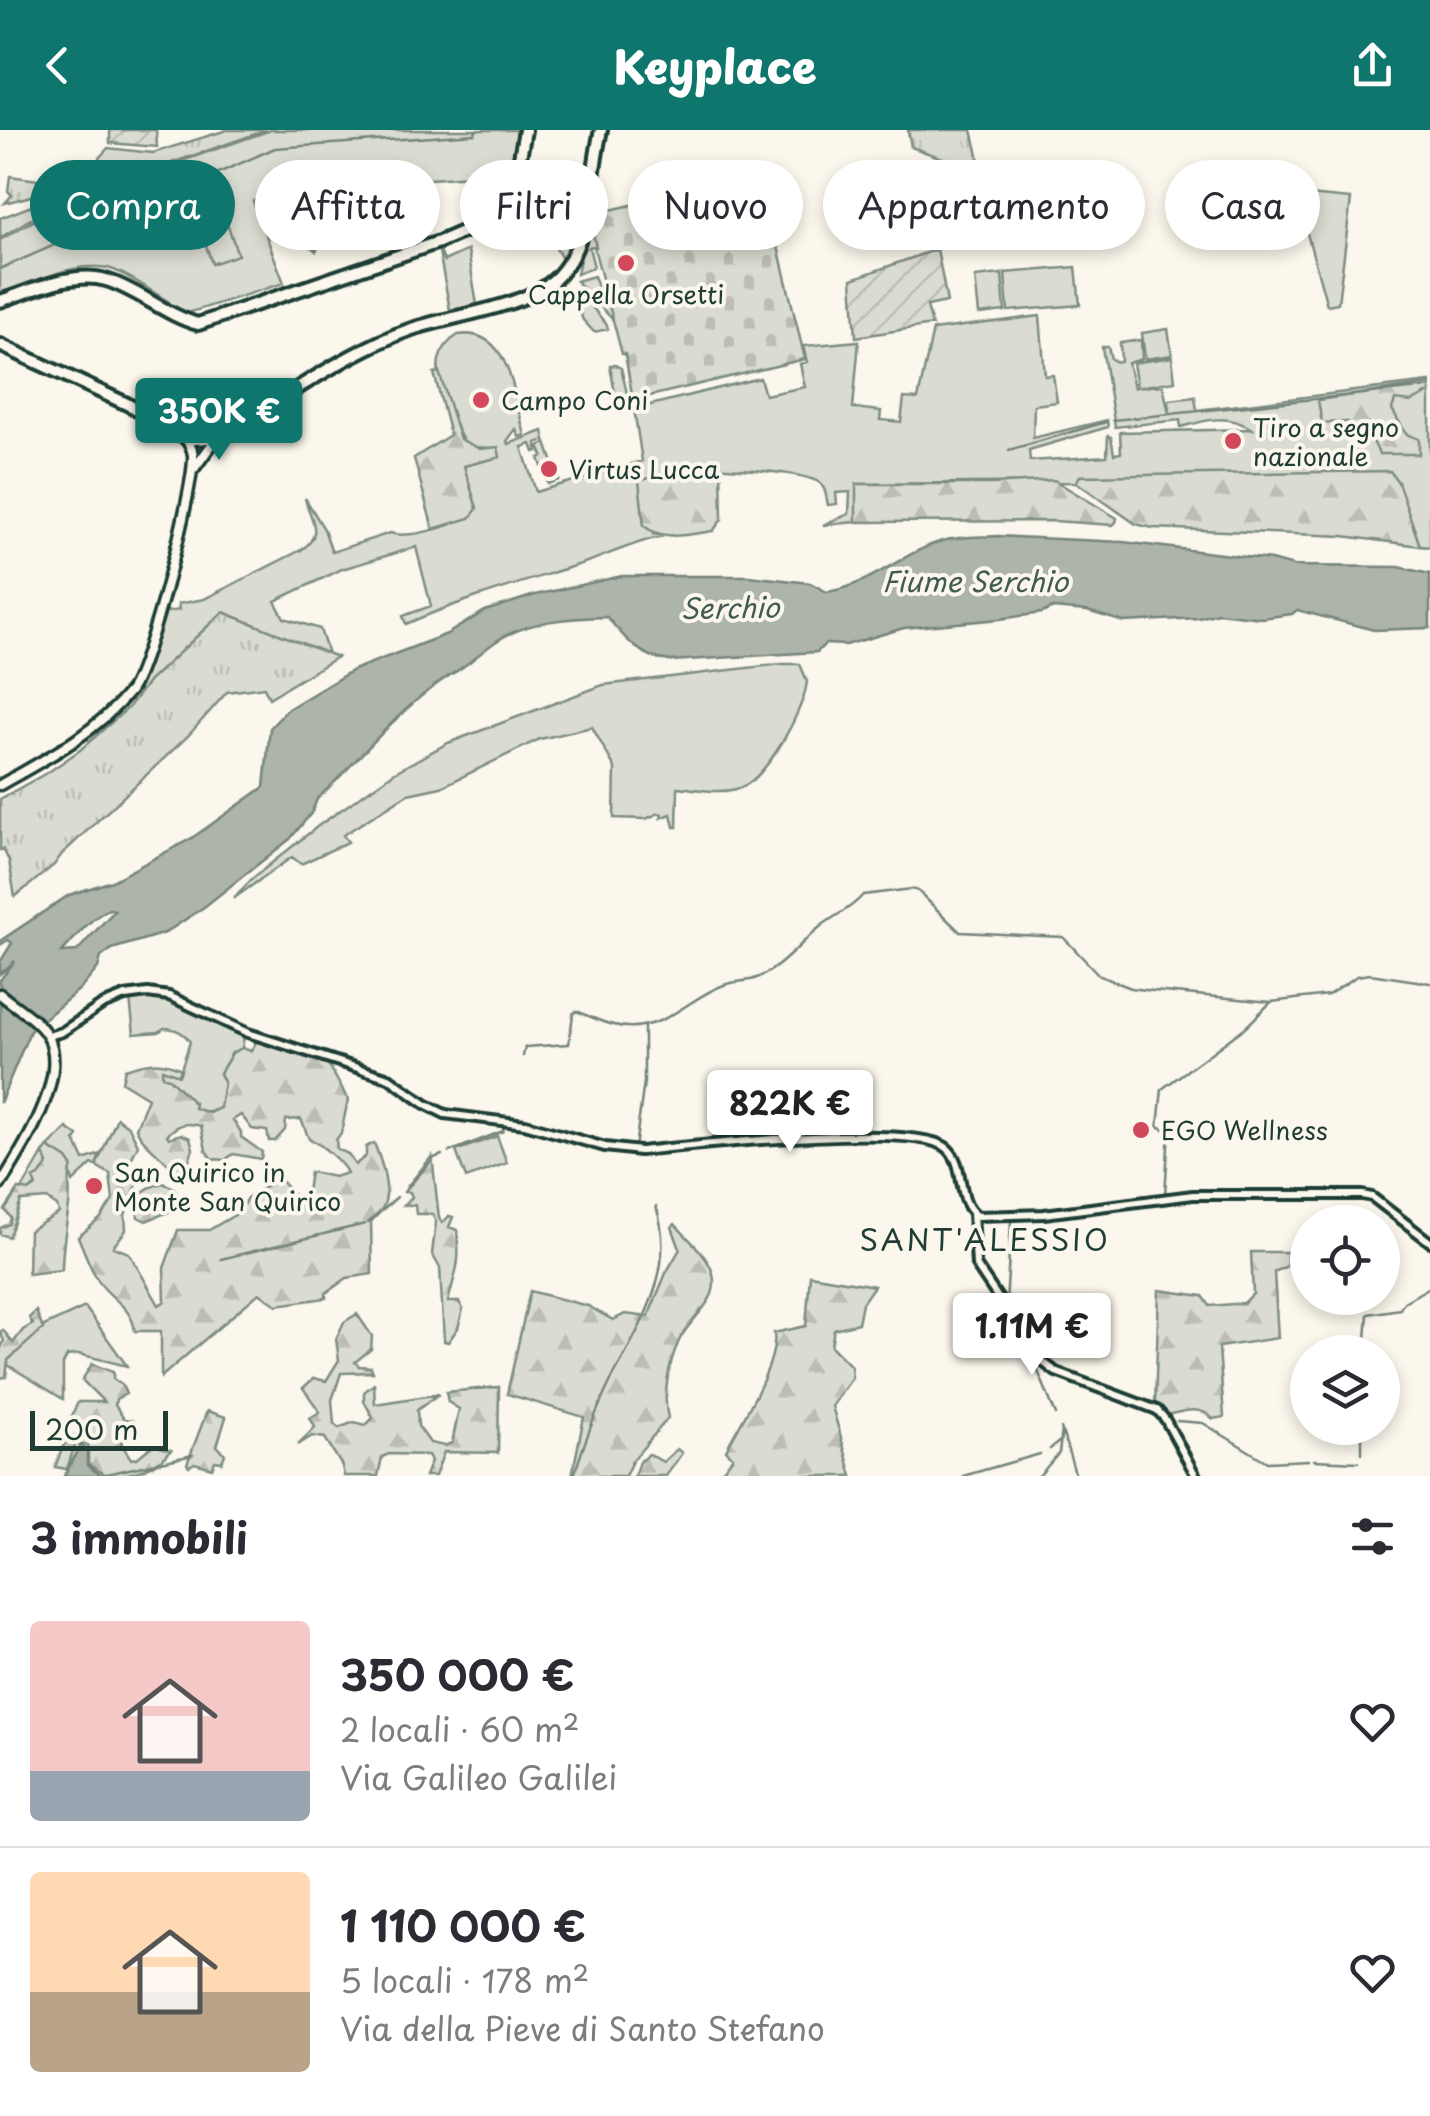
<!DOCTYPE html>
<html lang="it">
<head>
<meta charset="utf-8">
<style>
	:root { --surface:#fff; --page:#f7f7f7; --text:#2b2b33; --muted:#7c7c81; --line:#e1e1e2; --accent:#0f766e }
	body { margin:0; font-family:"Playpen Sans",sans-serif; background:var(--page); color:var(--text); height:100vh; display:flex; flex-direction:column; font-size:38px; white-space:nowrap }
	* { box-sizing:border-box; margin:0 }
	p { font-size:32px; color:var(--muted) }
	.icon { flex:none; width:55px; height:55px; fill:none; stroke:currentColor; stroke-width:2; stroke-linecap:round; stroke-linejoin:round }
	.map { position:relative; height:1346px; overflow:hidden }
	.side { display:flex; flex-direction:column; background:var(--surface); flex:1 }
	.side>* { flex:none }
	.banner { position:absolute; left:30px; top:30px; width:1370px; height:90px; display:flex; gap:20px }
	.buttons { position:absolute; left:1290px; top:1075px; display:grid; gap:20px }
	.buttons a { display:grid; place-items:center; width:110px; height:110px; border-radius:50%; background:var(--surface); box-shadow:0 5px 15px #0003; font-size:50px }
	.scale { position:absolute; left:30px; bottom:25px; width:138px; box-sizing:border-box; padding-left:10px; border:5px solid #1f3d34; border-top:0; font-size:28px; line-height:35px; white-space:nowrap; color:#1f3d34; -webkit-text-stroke:8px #fbf7ec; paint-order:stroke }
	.price { position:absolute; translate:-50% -85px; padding:0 22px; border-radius:10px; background:#fff; color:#222; font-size:32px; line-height:65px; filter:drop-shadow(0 2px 5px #0008) }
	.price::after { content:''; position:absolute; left:50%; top:60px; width:30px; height:22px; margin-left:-15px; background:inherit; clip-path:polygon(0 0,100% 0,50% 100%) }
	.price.active { background:var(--accent); color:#fff }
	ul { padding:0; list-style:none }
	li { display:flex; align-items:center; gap:30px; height:250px; padding:0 30px }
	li+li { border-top:2px solid var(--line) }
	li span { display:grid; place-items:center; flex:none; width:280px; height:200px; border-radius:10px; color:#555 }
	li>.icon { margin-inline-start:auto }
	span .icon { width:120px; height:120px; fill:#fffc; stroke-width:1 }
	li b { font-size:42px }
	h2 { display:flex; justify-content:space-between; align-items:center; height:120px; padding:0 30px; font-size:42px }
	.pill { padding:0 35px; border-radius:45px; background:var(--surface); box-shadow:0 5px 15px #0003; font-size:35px; line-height:90px }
	.pill.active { background:var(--accent); color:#fff }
	header { display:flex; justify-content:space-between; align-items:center; height:130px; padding:0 30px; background:var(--accent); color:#fff; font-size:45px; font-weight:800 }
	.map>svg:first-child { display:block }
</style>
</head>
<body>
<header><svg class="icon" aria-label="back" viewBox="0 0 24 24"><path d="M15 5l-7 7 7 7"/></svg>Keyplace<svg class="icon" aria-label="share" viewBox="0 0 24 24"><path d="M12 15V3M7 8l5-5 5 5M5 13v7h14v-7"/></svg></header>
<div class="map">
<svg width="1430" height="1346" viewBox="0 0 1430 1346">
	<defs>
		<pattern id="forest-firs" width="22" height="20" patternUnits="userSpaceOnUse" patternTransform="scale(2.5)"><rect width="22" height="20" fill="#dbdcd1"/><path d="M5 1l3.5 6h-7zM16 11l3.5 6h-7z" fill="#bcbeb4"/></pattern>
		<pattern id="cemetery-stones" width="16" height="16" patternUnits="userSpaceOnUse" patternTransform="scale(2.5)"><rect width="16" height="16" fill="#dbdcd1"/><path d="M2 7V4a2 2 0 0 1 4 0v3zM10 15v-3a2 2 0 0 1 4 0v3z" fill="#bcbeb4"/></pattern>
		<pattern id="park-tufts" width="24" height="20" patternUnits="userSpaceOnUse" patternTransform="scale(2.5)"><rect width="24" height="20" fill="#dbdcd1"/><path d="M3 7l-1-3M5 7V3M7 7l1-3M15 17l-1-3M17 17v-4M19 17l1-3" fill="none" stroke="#bcbeb4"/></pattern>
		<pattern id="garden-furrows" width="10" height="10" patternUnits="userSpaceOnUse" patternTransform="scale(2.5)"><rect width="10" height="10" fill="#dbdcd1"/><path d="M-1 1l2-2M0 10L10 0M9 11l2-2" fill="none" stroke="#bcbeb4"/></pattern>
	</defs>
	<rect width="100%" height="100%" fill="#fbf7ec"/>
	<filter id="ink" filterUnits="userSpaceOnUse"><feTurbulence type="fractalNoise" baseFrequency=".01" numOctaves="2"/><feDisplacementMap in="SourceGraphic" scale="20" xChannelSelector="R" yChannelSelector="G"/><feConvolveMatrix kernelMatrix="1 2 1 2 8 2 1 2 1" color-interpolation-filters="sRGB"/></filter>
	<g filter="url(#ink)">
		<path fill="#dbdcd1" stroke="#7d8c82" stroke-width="2.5" d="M271 0H521L515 43 358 54 316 121 256 70 253 71 284 153 188 183 172 177 168 171C151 161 132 147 114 140 78 128 33 153 0 165V110L29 93 96 65 100 76 97 85 101 88 151 66 152 62 145 58 139 46Z
			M1309 65 1351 69 1338 173 1327 175 1301 82 1312 78Z
			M589 85 596 115 589 117 594 137 577 144Z
			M438 116 444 131 468 120 477 175 450 180Z
			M1076 137 1080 175 1008 181 1005 143Z
			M1002 144 1005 181 979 184 975 147Z
			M594 146 601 165 607 164 614 191 576 151Z
			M587 171 607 195 608 199 594 202 583 190 576 173Z
			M1040 186 1045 246 1053 245 1057 272 1034 275 1033 308 1107 290 1108 297 1029 320 1030 331 1107 326 1108 306 1111 307 1114 324 1121 323 1120 302 1252 299C1227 284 1209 289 1181 297L1180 290 1115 297 1102 217H1108L1111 229 1117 232 1121 231 1120 213 1141 210 1142 229 1128 233 1134 258 1137 257 1133 233 1172 227 1175 251 1139 257 1163 255 1169 284V270L1195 267 1197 280 1430 252V417L1420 416 1398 353 1080 346 1076 352 857 354 856 392 823 395 849 384 850 362 836 363 837 374 828 375C826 367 826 358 820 353 805 341 713 337 690 336L653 404 664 406C638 411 615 422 590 431 528 451 466 468 406 494L403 486 431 476 416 417 342 439 275 471 284 488 320 499 328 524 223 482 149 551 142 563 136 558 149 534 164 478 168 482 179 480 178 474 204 469 301 420C326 403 309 388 305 368L324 399 332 422 390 403C409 410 465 394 477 378L463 336 499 327 497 318 470 317C455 307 435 248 439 230 442 219 448 211 458 205 511 197 513 266 525 305L519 307 516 299 507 311 509 314 543 301 545 310 536 313 538 321 534 322 531 314 522 317 536 362 642 331 634 279 760 248 765 265 805 257 800 234 807 232 803 216 859 211 853 278 881 281 880 290 901 292 904 268 918 269 933 200Z
			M1168 199 1172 225 1145 229 1142 203Z
			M615 235 621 238 630 276 618 279 610 236Z
			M546 313 559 350 548 354 539 328 543 326 539 316Z
			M782 534H800L807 551C805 578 768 646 742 657 722 665 699 659 678 657L677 697H674L671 684 661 688 662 684 659 683 646 689 614 688 615 638 592 597 540 609 441 657 408 664 343 705 348 712 301 734 292 727 233 769 253 748 318 696 395 642 448 613 603 555Z
			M155 867 185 875 244 907 242 918 232 923 220 943 224 952 220 978C195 991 179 964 162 947V938L179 945 190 912C184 902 176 898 164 898L159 902 134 904 130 869Z
			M67 998 78 1006 75 1010 84 1030 100 1024 96 1036 92 1034 73 1052 67 1029 48 1017Z
			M497 1006 507 1033 466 1048 456 1021Z
			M43 1023 48 1034 36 1055 29 1061H21Z
			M85 1177 127 1236 79 1224 67 1226 63 1234V1269L8 1235V1230L44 1196Z"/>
		<path fill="url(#forest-firs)" stroke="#7d8c82" stroke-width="2.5" d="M439 242 460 309 480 319 498 317 500 327 464 336 477 379 470 388 433 399 414 328 450 305 434 243Z
			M1430 254V262L1411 272 1395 270 1392 279 1406 304 1419 309V324H1379L1372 309 1354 310 1353 296 1348 292 1322 293 1318 270Z
			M690 336 721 339 722 389 713 401C690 404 664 412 644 396L639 351Z
			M1390 341 1398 352 1420 416 1343 406 1153 398 1136 394 1076 352 1080 346Z
			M1054 350 1117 388 1116 392 1113 395 1054 391 856 392V354H992Z
			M259 907 326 930 348 970 341 1003 336 1010 337 1019 348 1024 355 1035 366 1026V1017L374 1013C381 1030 392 1062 382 1079 379 1084 374 1087 371 1092L372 1144 347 1148 326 1163V1168L277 1175 259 1163 161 1247V1201H135C132 1179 117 1173 103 1157 92 1145 85 1122 78 1107L101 1088 113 1070 110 1044 96 1036 117 988 129 997 138 1015 127 1038 137 1054 125 1085 126 1100 113 1117 129 1123 159 1175 165 1171 164 1138 178 1100H209L238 1083 247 1068 275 1051 280 1050 299 1071 307 1062 310 1042 334 1047 347 1043C343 1033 319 1012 309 1009L301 989 286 990 285 1000 275 1011H269L267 1001 252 999 241 985 233 990 241 1002V1007L262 1022 261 1029 233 1024 225 1030 212 1029 206 1020 201 996C186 992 179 993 167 1005L169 1008 181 1004 190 1008 193 1019 185 1041H174C162 1025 142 1014 136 998L148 968 122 952 125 939C147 932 160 929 181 939L179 945 162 939V946L169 948 195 974 194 978 209 983 220 978 224 952 220 943 232 923 242 918 251 921Z
			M48 1017 67 1029 72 1036C67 1049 71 1061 69 1075 66 1098 62 1117 62 1140L28 1144 29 1101 59 1083 57 1076 47 1069 21 1071 9 1107 0 1104V1098L9 1094 11 1088 5 1080 19 1059 29 1061 36 1056 33 1049 39 1046 48 1034 43 1023Z
			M432 1026 439 1088 442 1093 449 1086 453 1087 449 1097 457 1100C461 1135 456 1139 448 1172H459L463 1179 458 1198 448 1212 444 1211 440 1138 432 1124 436 1092 432 1084H416L415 1075H404L412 1067 410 1062H405L407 1057Z
			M163 1053 174 1058 179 1071 171 1081 146 1091 138 1087C133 1066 143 1058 163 1053Z
			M675 1094C686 1107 703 1121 710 1136 726 1170 691 1184 679 1211 669 1232 662 1266 668 1288L632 1331 625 1346H572L584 1287 507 1264 530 1161 588 1176 613 1190 625 1184 648 1187 666 1143 680 1119 672 1097Z
			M1251 1122H1287V1136L1274 1142 1278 1208 1219 1217 1224 1287 1213 1289C1201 1275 1183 1281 1167 1285L1155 1276 1159 1160 1203 1166 1210 1176 1244 1173 1253 1164Z
			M810 1145 874 1156 862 1173 858 1193 834 1199 831 1216 851 1236 852 1248 832 1276 852 1346H718L733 1327 726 1320C740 1292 779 1234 774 1203L806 1196Z
			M36 1181 43 1199 8 1230 6 1247 0 1248V1220L4 1211 0 1202 3 1200 13 1213 23 1200 33 1194 29 1188Z
			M357 1184 372 1206 371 1219 355 1232 359 1236 371 1237 373 1242 341 1243 332 1270 334 1294 339 1298 354 1292 366 1295 373 1288 364 1271V1262L374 1254 375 1274 439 1264 417 1280 418 1296 430 1313 444 1316 452 1313 459 1279 448 1272 446 1262 499 1257 498 1323 444 1322 435 1346H425L431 1331 428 1325 389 1324 382 1327 378 1346H344L342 1336 325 1308 312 1306 298 1315 315 1297 310 1288 320 1282 303 1258 314 1248 326 1251 339 1230 336 1209 344 1192Z
			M92 1234 113 1242V1249L122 1255 126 1264 116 1269 115 1275 124 1289 132 1290 139 1297 121 1313 131 1329 137 1328 153 1315 171 1320C160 1336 131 1346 110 1346 104 1344 94 1338 88 1334V1315H75L67 1339 55 1337 66 1309 79 1304 84 1296 76 1294 71 1288 78 1272H104L82 1250Z
			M207 1281 226 1287 217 1316 225 1324 222 1332 215 1331 212 1338 195 1333 189 1336 187 1334Z
			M677 1319 682 1323 666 1346H634L639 1332 649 1324 663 1332Z"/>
		<path fill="url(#cemetery-stones)" stroke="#7d8c82" stroke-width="2.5" d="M741 49 747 70 758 68 760 76 768 75 805 229 633 270 626 230 625 224H622L594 118 596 117 589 85Z"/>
		<path fill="url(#park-tufts)" stroke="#7d8c82" stroke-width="2.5" d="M227 0H267L137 45 148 65 104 85 100 84 103 75 97 63 27 91 0 108V88L94 52 99 28 108 18 153 23Z
			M908 0H972L982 42 911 17Z
			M10 46 38 50 35 65 5 73 12 65 8 61Z
			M223 81 238 125 212 134 198 90Z
			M582 85 564 132 540 92 548 95Z
			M223 482 337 527 269 568 264 557 227 562 188 606 62 724 54 735 15 767 9 731 3 719 0 720V669L50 641 80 620 128 578 149 551Z"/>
		<path fill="url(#garden-furrows)" stroke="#7d8c82" stroke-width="2.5" d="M110 0H156L157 17 110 13Z
			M937 119 947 172 927 176 932 195 856 207 852 149Z"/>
		<path fill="#adb4aa" stroke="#74847b" stroke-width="2.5" fill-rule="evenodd" d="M997 406 1123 412 1271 430 1294 436 1399 437 1430 444V498L1374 500 1297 480 1292 484 1262 488 1218 483 1199 488 1124 492 1087 481 1053 478 1042 483 1000 489 904 498 846 515 825 514 817 522 671 531C642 529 625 509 607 487 576 488 545 489 516 501 491 510 475 531 452 544 401 575 363 627 317 669L312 682 290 709 204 777 165 803 112 819 101 827 98 838 82 857 30 901 0 973V850L15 831 0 844V832L12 813 8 810 0 815V811L69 765 112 751 192 708 264 657 270 598 288 579 353 540 447 504 485 481 535 465 622 446H749L810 453 827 462C874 454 900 424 942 411 960 406 979 407 997 406ZM109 779 115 780 77 821 62 822C77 806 89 789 109 779Z
			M81 1315 87 1320V1335L102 1346H64Z"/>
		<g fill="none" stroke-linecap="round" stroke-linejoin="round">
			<path stroke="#74847b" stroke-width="2.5" d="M0 139 275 18 475 4 476 0
				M1113 290 1430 257
				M1009 320 1106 292
				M523 926 525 917 569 914 573 884 576 881C597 889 618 901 642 896 673 891 695 865 724 855 733 851 745 852 754 849 779 841 800 813 820 797 836 784 849 781 863 765L912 759 918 761 960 802 1063 807 1100 846 1131 858 1153 861 1271 872 1328 865 1357 846 1370 844 1430 853
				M635 1018 644 952V897
				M449 1022 503 1001 504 997
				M404 1062 434 1028 442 1025
				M1165 1065 1169 1001 1158 996 1162 959 1246 897 1271 872
				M368 1093 397 1067
				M221 1129 365 1094
				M1006 1175 1011 1091 1093 1081
				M1029 1219 1056 1285
				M1365 1222 1368 1184 1400 1179 1404 1172 1430 1157
				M1177 1291 1203 1293 1267 1332 1309 1330
				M1061 1298 1076 1346
				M1050 1319 1060 1311
				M1362 1323V1298
				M1314 1330 1359 1332
				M102 1345 193 1325
				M574 1346C586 1306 601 1267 622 1230 648 1182 675 1133 656 1076
				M963 1346 1040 1324
				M1039 1346 1059 1323 1062 1300"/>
			<g stroke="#1f3d34" stroke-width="14">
				<path id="tertiary" d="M48 906 62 902 102 875 125 866 148 863 169 866 248 903 389 948 425 974 445 984 525 994 605 1017 640 1021C690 1016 915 991 947 1018 967 1035 955 1073 978 1086L1044 1084 1193 1065H1362L1372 1067 1430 1112
					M973 1083 976 1135 1039 1229 1056 1242 1157 1280 1165 1289 1196 1346"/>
			</g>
			<g stroke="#1f3d34" stroke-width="15">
				<path id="secondary" d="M194 339 221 302
					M0 655C46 629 96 603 130 561 148 538 195 356 193 325 192 316 187 311 182 305
					M0 864C14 876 37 889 47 905 71 945 21 1022 0 1055"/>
			</g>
			<g stroke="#1f3d34" stroke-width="18">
				<path id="primary" d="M0 171C31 161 74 140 106 150 139 160 165 185 198 194L439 112 490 90 504 77 514 61 525 0
					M0 215 127 274 182 305 195 309 207 308C278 277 336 226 409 200 451 185 529 178 559 145 592 109 590 46 601 0"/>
			</g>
			<use href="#tertiary" stroke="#fbf7ec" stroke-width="6"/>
			<use href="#secondary" stroke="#fbf7ec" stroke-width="8"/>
			<use href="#primary" stroke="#fbf7ec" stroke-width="10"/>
		</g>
	</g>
	<g fill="#d1495b" stroke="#fbf7ec" stroke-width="4">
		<circle cx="626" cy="133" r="10"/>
		<circle cx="481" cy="270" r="10"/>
		<circle cx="1233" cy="311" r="10"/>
		<circle cx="549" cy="339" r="10"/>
		<circle cx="1141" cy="1000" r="10"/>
		<circle cx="94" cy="1056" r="10"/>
	</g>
	<g text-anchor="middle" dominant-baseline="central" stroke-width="8" stroke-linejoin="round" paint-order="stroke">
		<g font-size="25" fill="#1f3d34" stroke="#fbf7ec" text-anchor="start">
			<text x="626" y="164" text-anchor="middle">Cappella Orsetti</text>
			<text x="501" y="270">Campo Coni</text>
			<text x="1253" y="297">Tiro a segno<tspan x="1253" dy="29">nazionale</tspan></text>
			<text x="569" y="339">Virtus Lucca</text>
			<text x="1161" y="1000">EGO Wellness</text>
			<text x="114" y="1042">San Quirico in<tspan x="114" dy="29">Monte San Quirico</tspan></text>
		</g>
		<g font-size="28" font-style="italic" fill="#425b52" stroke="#fbf7ec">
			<text x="975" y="450">Fiume Serchio</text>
			<text transform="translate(730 477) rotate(-1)">Serchio</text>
		</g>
		<g font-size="30" letter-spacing="2.5" fill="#1f3d34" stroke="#fbf7ec">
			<text x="985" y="1108">SANT'ALESSIO</text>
		</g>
	</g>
</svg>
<div class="buttons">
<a><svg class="icon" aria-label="locate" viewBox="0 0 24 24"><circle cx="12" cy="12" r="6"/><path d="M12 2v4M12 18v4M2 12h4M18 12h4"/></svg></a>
<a><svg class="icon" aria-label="layers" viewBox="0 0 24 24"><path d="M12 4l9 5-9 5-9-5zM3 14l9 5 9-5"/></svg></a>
</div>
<div class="scale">200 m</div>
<b class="price active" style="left:219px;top:333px">350K €</b>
<b class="price" style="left:790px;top:1025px">822K €</b>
<b class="price" style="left:1032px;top:1248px">1.11M €</b>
<div class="banner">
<a class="pill active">Compra</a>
<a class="pill">Affitta</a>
<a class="pill">Filtri</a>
<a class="pill">Nuovo</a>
<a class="pill">Appartamento</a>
<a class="pill">Casa</a>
</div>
</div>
<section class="side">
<h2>3 immobili<svg class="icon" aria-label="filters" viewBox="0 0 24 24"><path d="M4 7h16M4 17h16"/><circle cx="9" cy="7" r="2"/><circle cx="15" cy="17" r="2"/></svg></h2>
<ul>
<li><span style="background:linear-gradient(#f6c9c9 75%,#9aa5b1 0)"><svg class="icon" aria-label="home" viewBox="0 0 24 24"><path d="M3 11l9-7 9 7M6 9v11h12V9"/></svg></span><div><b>350 000 €</b><p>2 locali · 60 m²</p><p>Via Galileo Galilei</p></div><svg class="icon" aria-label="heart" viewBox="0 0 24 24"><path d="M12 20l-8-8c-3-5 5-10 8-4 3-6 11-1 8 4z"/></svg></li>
<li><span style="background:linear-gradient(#ffd9b3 60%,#b9a48a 0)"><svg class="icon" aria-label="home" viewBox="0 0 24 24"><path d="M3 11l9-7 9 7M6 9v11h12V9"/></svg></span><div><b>1 110 000 €</b><p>5 locali · 178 m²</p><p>Via della Pieve di Santo Stefano</p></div><svg class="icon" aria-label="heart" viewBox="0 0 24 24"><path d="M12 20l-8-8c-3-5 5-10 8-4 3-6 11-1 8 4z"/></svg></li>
</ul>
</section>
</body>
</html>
